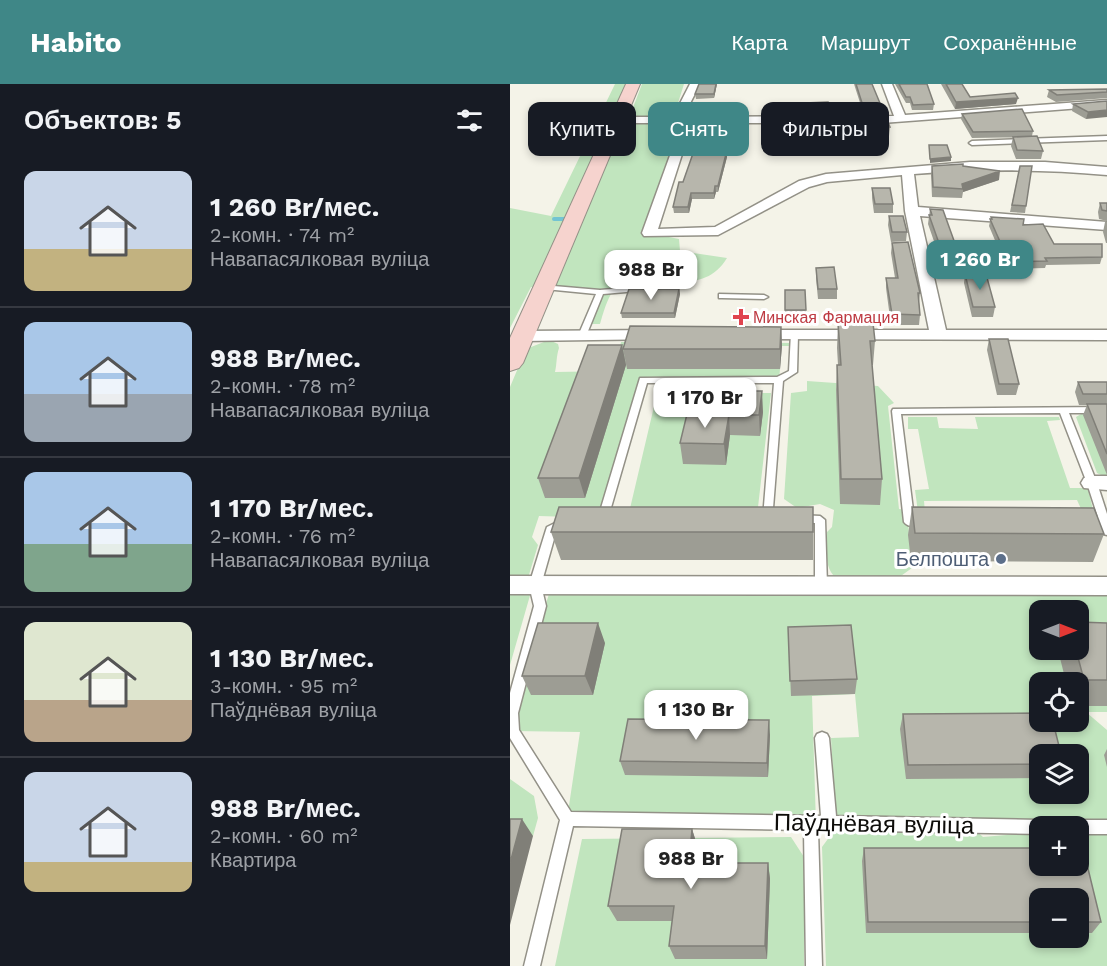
<!DOCTYPE html>
<html lang="ru">
<head>
<meta charset="utf-8">
<style>
	:root { --surface:#171b24; --page:#242831; --text:#f1f3f6; --muted:#9ea1a6; --line:#363941; --accent:#3f8787 }
	body { margin:0; font-family:"Work Sans",sans-serif; background:var(--page); color:var(--text); height:100vh; display:flex; flex-direction:column; font-size:22px; white-space:nowrap }
	* { box-sizing:border-box; margin:0 }
	p { font-size:20px; color:var(--muted) }
	.icon { flex:none; width:33px; height:33px; fill:none; stroke:currentColor; stroke-width:2; stroke-linecap:round; stroke-linejoin:round }
	.map { position:relative; flex:1; overflow:hidden }
	.side { display:flex; flex-direction:column; background:var(--surface); width:510px }
	.side>* { flex:none }
	.guide { position:absolute; left:18px; top:18px; width:489px; height:54px; display:flex; gap:12px }
	.needle { width:39px; rotate:90deg }
	.buttons { position:absolute; left:519px; top:516px; display:grid; gap:12px }
	.buttons a { display:grid; place-items:center; width:60px; height:60px; border-radius:12px; background:var(--surface); box-shadow:0 3px 9px #0003; font-size:30px }
	.price { position:absolute; translate:-50% -51px; padding:0 14px; border-radius:12px; background:#fff; color:#222; font-size:20px; line-height:39px; filter:drop-shadow(0 2px 3px #0008) }
	.price::after { content:''; position:absolute; left:50%; top:36px; width:18px; height:14px; margin-left:-9px; background:inherit; clip-path:polygon(0 0,100% 0,50% 100%) }
	.price.current { background:var(--accent); color:#fff }
	ul { padding:0; list-style:none }
	li { display:flex; align-items:center; gap:18px; height:150px; padding:0 24px }
	li+li { border-top:2px solid var(--line) }
	li span { display:grid; place-items:center; flex:none; width:168px; height:120px; border-radius:12px; color:#555 }
	li>.icon { margin-inline-start:auto }
	span .icon { width:72px; height:72px; fill:#fffc; stroke-width:1 }
	li b { font-size:26px }
	h2 { display:flex; justify-content:space-between; align-items:center; height:72px; padding:0 24px; font-size:26px }
	.chip { padding:0 21px; border-radius:12px; background:var(--surface); box-shadow:0 3px 9px #0003; font-size:21px; line-height:54px }
	.chip.current { background:var(--accent); color:#fff }
	header { display:flex; align-items:center; gap:36px; box-sizing:border-box; height:84px; padding:0 30px; background:var(--accent); color:#fff }
	header strong { font-size:28px }
	nav { display:flex; gap:33px; margin-inline-start:auto; font-size:21px }
	main { display:flex; flex:1; min-height:0 }
	.map>svg:first-child { display:block }
</style>
</head>
<body>
<header>
<strong>Habito</strong>
<nav><a>Карта</a><a>Маршрут</a><a>Сохранённые</a></nav>
</header>
<main>
<section class="side">
<h2>Объектов: 5<svg class="icon" aria-label="filters" viewBox="0 0 24 24"><path d="M4 7h16M4 17h16"/><circle cx="9" cy="7" r="2"/><circle cx="15" cy="17" r="2"/></svg></h2>
<ul>
<li><span style="background:linear-gradient(#c9d6e8 65%,#c2b280 0)"><svg class="icon" aria-label="home" viewBox="0 0 24 24"><path d="M3 11l9-7 9 7M6 9v11h12V9"/></svg></span><div><b>1 260 Br/мес.</b><p>2-комн. · 74 m²</p><p>Навапасялковая вуліца</p></div></li>
<li><span style="background:linear-gradient(#a9c7e8 60%,#9aa5b1 0)"><svg class="icon" aria-label="home" viewBox="0 0 24 24"><path d="M3 11l9-7 9 7M6 9v11h12V9"/></svg></span><div><b>988 Br/мес.</b><p>2-комн. · 78 m²</p><p>Навапасялковая вуліца</p></div></li>
<li><span style="background:linear-gradient(#a9c7e8 60%,#7fa58c 0)"><svg class="icon" aria-label="home" viewBox="0 0 24 24"><path d="M3 11l9-7 9 7M6 9v11h12V9"/></svg></span><div><b>1 170 Br/мес.</b><p>2-комн. · 76 m²</p><p>Навапасялковая вуліца</p></div></li>
<li><span style="background:linear-gradient(#dfe7d0 65%,#b9a48a 0)"><svg class="icon" aria-label="home" viewBox="0 0 24 24"><path d="M3 11l9-7 9 7M6 9v11h12V9"/></svg></span><div><b>1 130 Br/мес.</b><p>3-комн. · 95 m²</p><p>Паўднёвая вуліца</p></div></li>
<li><span style="background:linear-gradient(#c9d6e8 75%,#c2b280 0)"><svg class="icon" aria-label="home" viewBox="0 0 24 24"><path d="M3 11l9-7 9 7M6 9v11h12V9"/></svg></span><div><b>988 Br/мес.</b><p>2-комн. · 60 m²</p><p>Квартира</p></div></li>
</ul>
</section>
<div class="map">
<svg width="597" height="882" viewBox="0 0 597 882">
	<rect width="100%" height="100%" fill="#f4f3e8"/>
	<path fill="#c1e5be" fill-rule="evenodd" d="M105 0H123L107 35 119 34 132 0H174L163 35 177 40 139 149 169 155 170 167 217 174C189 221 130 179 104 206 97 214 93 230 90 240H77L90 208 61 204 21 203 0 244V124L41 132Z
		M39 256 48 260 49 264C46 273 47 280 45 288L105 287 111 258 284 259V262H124L118 285H270L269 296 230 297 228 309H261L247 432 118 433 150 297 133 296 93 434 29 432 22 453 28 461 18 494 0 496V303L16 265Z
		M297 297 368 302 384 319 378 322 389 425 397 426 402 484 388 494H326C313 483 317 463 317 448L322 443 324 426 310 420 287 424 274 415 281 309 297 307Z
		M571 330H597V394L587 389 566 333Z
		M398 333H427L429 344 468 345 465 333H549L550 336 537 337 560 404H578L583 426 572 427 567 416 414 417 415 428H408L405 406 419 405 408 345H398Z
		M0 508H21L0 581Z
		M39 510 597 511V628H576L597 646V735L326 740 321 654 349 653 345 610 302 612 306 740 57 735 70 648 3 647 1 629ZM530 526H568V566H530ZM530 598H568V638H530ZM530 670H568V710H530Z
		M0 695 24 712 28 734 23 752H0Z
		M461 742 473 753 529 748 530 782H568L569 745 597 743V882H316L312 763 323 748ZM530 814H568V854H530Z
		M281 753 294 773V882H45L72 755Z"/>
	<g fill="none" stroke-linecap="round" stroke-linejoin="round">
		<path stroke="#73c4d2" stroke-width="4" d="M44 135H59"/>
		<g stroke="#939187" stroke-width="3">
			<path id="lane" d="M597 52V56L462 61 459 59 462 57Z
				M32 201 90 206 151 201 155 203 151 205 93 210 76 252 72 254 68 252 86 210 35 205H32Z
				M209 210 254 211 258 213 254 215 212 214H209Z
				M281 249H284L288 251 287 288 273 297 262 437 258 438 253 434 264 299H137L98 434 93 438 89 437 88 434 130 294 267 293 279 287Z
				M597 323V329H559L587 399 597 430V451L593 450 590 441H575L570 437 575 433H588L577 399 550 329 391 330 404 434H412L417 438C413 444 398 444 394 438L382 327 383 325Z
				M290 431 310 432 315 436 317 502 315 505H307L305 502V439L286 438 285 435 286 432Z
				M53 435 58 439 46 448 31 501 36 522 8 629 9 646 61 728 311 732 305 654 307 650 312 648 317 650 319 654 326 732 530 736 535 738 537 742H530V750L308 746 312 882H296L294 746 63 742 30 882H14L50 736 0 654V609L24 522 19 501 36 446 37 443Z
				M568 736H597V750H568V742H561L563 738Z"/>
		</g>
		<g stroke="#939187" stroke-width="3">
			<path id="street" d="M180 0H190L173 33 384 32 372 0H382L395 31 597 16V22L372 39H182L148 145 205 143 289 97 316 90 460 78H535L597 83V91C532 85 469 85 404 90L408 123 597 138V146L410 132 436 246H597V256L236 255 233 251 236 247 242 246H419L395 127 392 91 317 98 299 103 208 151 134 152 132 149 171 41 166 39H107L102 36 107 33H163Z
				M149 246 155 247 158 251 155 255 12 257 6 256 3 252 6 248 12 247Z
				M582 392H597V406L574 404 571 399 574 394Z
				M0 492 597 493V511L0 510Z"/>
		</g>
		<g stroke="#939187" stroke-width="2">
			<path id="secondary" d="M116 0H130L13 279 9 284 0 287V254Z"/>
		</g>
		<use href="#lane" fill="#fff" fill-rule="evenodd"/>
		<use href="#street" fill="#fff" fill-rule="evenodd"/>
		<use href="#secondary" fill="#f6d3ce" fill-rule="evenodd"/>
	</g>
	<path fill="#9d9d94" d="M207 0 204 14 186 15 185 10Z
		M344 0H362L372 24 371 30 353 28Z
		M385 0H417L424 20 423 26H402L400 19H396Z
		M431 0H452L460 13 506 20 445 25Z
		M597 5V14L546 18 537 13 539 6Z
		M597 17 576 35 562 27 563 20Z
		M318 18V30H271V20Z
		M452 30 523 47 522 52 533 67 531 75H506L501 62 503 53H518L462 54 451 35Z
		M360 33 380 43 379 52H363L360 41Z
		M271 37H318V47H270Z
		M214 43 211 67 217 66V73L208 108H206L204 115H182L179 129H164L163 123 173 98 195 58Z
		M422 82H453L489 96 453 108 452 114 422 113 421 91Z
		M510 82 516 122 515 129 500 128Z
		M362 104 383 120V129H364L362 114Z
		M590 119H597V137L589 135 588 128Z
		M420 125 452 179 451 189H435L418 140Z
		M379 132 397 148 396 157 381 158 378 141Z
		M481 133 513 141 544 160 592 173 590 180 536 181 535 184 497 185 479 142Z
		M595 138H597V159H596L593 148Z
		M382 159 410 209 409 218 410 231 409 241H381L376 204V194H385L381 169Z
		M306 184 327 205V215H308L306 194Z
		M455 190 485 223 483 233H462L454 199Z
		M169 205 170 210 165 234H112L111 229Z
		M275 206H295L296 236 275 237Z
		M328 239 365 257 363 281H362L372 395 370 421 330 420 326 306 327 281H328L327 264Z
		M271 243 272 262 270 285H117L113 265Z
		M479 255 509 300 506 311H487L477 266Z
		M112 261 116 281 75 414H35L28 394Z
		M568 298H597V391L573 331 577 321H569L565 308Z
		M253 328 250 352 220 351 216 381 173 380 170 359 209 331Z
		M303 423V476H51L41 448Z
		M402 423 594 450 583 478 401 477 398 451Z
		M597 539V622H568V598H556L548 566H568Z
		M278 543 347 595 345 610 281 612Z
		M95 559 83 611H21L12 592Z
		M393 630 530 670V694L396 695 390 645Z
		M260 651 258 693 115 691 110 677Z
		M597 665V683L594 671Z
		M182 745 187 761 185 779H258L260 795 257 875H165L159 862 162 837H107L98 822Z
		M354 764H530V782H568V764H573L591 838 582 849H568V814H530V849H356L352 777Z"/>
	<path fill="#807f78" d="M206 0H207L204 14V10Z
		M508 14 506 20 445 25 446 18Z
		M597 26V33L576 35 578 28Z
		M213 38 214 43 210 73 209 67Z
		M217 66V73L208 108V102Z
		M441 73V77L420 79V75Z
		M490 87 489 96 453 108V105L452 100Z
		M205 102 206 108 204 115V109Z
		M181 109 182 115 179 129 178 123Z
		M169 205 170 210 165 234 164 229Z
		M271 243 272 262 270 285V265Z
		M112 261 116 281 75 414 69 394Z
		M252 307 253 328 250 352 249 331Z
		M219 331 220 351 216 381 214 360Z
		M88 539 95 559 83 611 75 592Z
		M259 636 260 651 258 693 257 679Z
		M12 735 23 752 0 841V779Z
		M182 745 187 761 183 795 179 779Z
		M258 779 260 795 257 875 255 862Z"/>
	<path fill="#b7b6ac" stroke="#807f78" stroke-width="1.5" d="M189 0H206L204 10H185Z
		M346 0H362L372 24 353 22Z
		M389 0H417L424 20 403 21 400 13H396Z
		M436 0H452L460 13 505 9 508 14 446 18Z
		M597 5V8L547 11 539 6Z
		M597 17V26L578 28 563 20Z
		M318 18V22H271V20Z
		M512 25 523 47 463 48 452 30Z
		M360 33H376L380 43H363Z
		M271 37H318V43H270Z
		M199 38H213L209 67 217 66 208 102H205L204 109H181L178 123H163L169 98H173L187 58H195Z
		M527 52 533 67 507 66 503 53Z
		M419 61H437L441 73 420 75Z
		M453 80V82L490 87 452 100 453 105 423 103 422 82Z
		M510 82H522L516 122 502 121Z
		M362 104H380L383 120H365Z
		M590 119H597V127L592 126Z
		M420 125 433 126 452 179H436L419 131H422Z
		M379 132H393L397 148H382Z
		M481 133 514 135 513 141 533 140 544 160H592V173L535 174 537 177 499 178 480 135H482Z
		M398 158 410 209H408L410 231 382 230 376 194H388L382 159Z
		M324 183 327 205H308L306 184Z
		M455 190H476L485 223H463Z
		M119 205H169L164 229H111Z
		M275 206H295L296 226H275Z
		M328 239H363L365 257H360L372 395H331L327 281H331Z
		M120 242 271 243 270 265H113Z
		M479 255H498L509 300H489Z
		M78 261H112L69 394H28Z
		M568 298H597V310H573Z
		M213 307H252L249 331H209Z
		M577 320H597V370Z
		M177 330 219 331 214 360 170 359Z
		M49 423H303V448H41Z
		M402 423 584 424 594 450 405 449Z
		M568 538 597 539V596H574L566 566H568Z
		M28 539H88L75 592H12Z
		M341 541 347 595 280 597 278 543Z
		M530 629V638H543L551 670H530V680L398 681 393 630Z
		M118 635 259 636 257 679 110 677Z
		M0 735H12L0 779Z
		M112 745H182L179 779H258L255 862H159L164 822H98Z
		M354 764H530V782H568V764H573L591 838H568V814H530V838H358Z"/>
	<path fill="#e0444e" stroke="#fff" stroke-width="2" d="M228 224h6v6h6v6h-6v6h-6v-6h-6v-6h6z"/>
	<circle fill="#5c6f8a" stroke="#fff" stroke-width="2" cx="491" cy="475" r="6"/>
	<g text-anchor="middle" dominant-baseline="central" stroke-width="6" stroke-linejoin="round" paint-order="stroke">
		<g font-size="16" fill="#be3a42" stroke="#fff" text-anchor="start">
			<text x="243" y="233">Минская Фармация</text>
		</g>
		<g font-size="20" fill="#4e5e75" stroke="#fff" text-anchor="end">
			<text x="479" y="475">Белпошта</text>
		</g>
		<g font-size="24" fill="#0e0d0a" stroke="#fff">
			<text transform="translate(364 740) rotate(1)">Паўднёвая вуліца</text>
		</g>
	</g>
</svg>
<div class="buttons">
<a><svg class="needle" viewBox="-14 -14 28 28"><path d="M0-13l5 13h-10z" fill="#e53935"/><path d="M0 13l5-13h-10z" fill="#9ea1a6"/></svg></a>
<a><svg class="icon" aria-label="locate" viewBox="0 0 24 24"><circle cx="12" cy="12" r="6"/><path d="M12 2v4M12 18v4M2 12h4M18 12h4"/></svg></a>
<a><svg class="icon" aria-label="layers" viewBox="0 0 24 24"><path d="M12 4l9 5-9 5-9-5zM3 14l9 5 9-5"/></svg></a>
<a>+</a>
<a>−</a>
</div>
<b class="price current" style="left:470px;top:207px">1 260 Br</b>
<b class="price" style="left:141px;top:217px">988 Br</b>
<b class="price" style="left:195px;top:345px">1 170 Br</b>
<b class="price" style="left:186px;top:657px">1 130 Br</b>
<b class="price" style="left:181px;top:806px">988 Br</b>
<div class="guide">
<a class="chip">Купить</a>
<a class="chip current">Снять</a>
<a class="chip">Фильтры</a>
</div>
</div>
</main>
</body>
</html>
